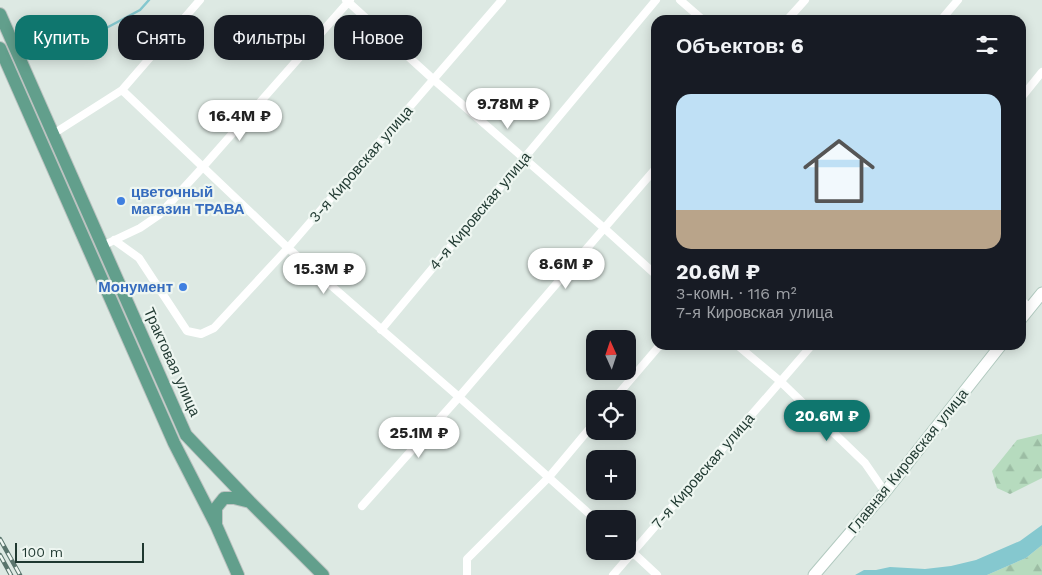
<!DOCTYPE html>
<html lang="ru">
<head>
<meta charset="utf-8">
<style>
	:root { --surface:#171b24; --page:#20242c; --text:#f1f3f6; --muted:#9ea1a6; --accent:#0f766e }
	body { margin:0; font-family:"Work Sans",sans-serif; background:var(--page); color:var(--text); height:100vh; display:flex; flex-direction:column; font-size:19px; white-space:nowrap }
	* { box-sizing:border-box; margin:0 }
	p { font-size:16px; color:var(--muted) }
	.icon { flex:none; width:28px; height:28px; fill:none; stroke:currentColor; stroke-width:2; stroke-linecap:round; stroke-linejoin:round }
	.map { position:relative; flex:1; overflow:hidden }
	.sheet { position:absolute; left:651px; top:15px; width:375px; height:335px; display:flex; flex-direction:column; background:var(--surface); border-radius:15px; box-shadow:0 2px 12px #0003 }
	.sheet>* { flex:none }
	.guide { position:absolute; left:15px; top:15px; width:475px; height:45px; display:flex; gap:10px }
	.needle { width:32px; rotate:357deg }
	.buttons { position:absolute; left:586px; top:330px; display:grid; gap:10px }
	.buttons a { display:grid; place-items:center; width:50px; height:50px; border-radius:10px; background:var(--surface); box-shadow:0 2px 12px #0003; font-size:25px }
	.scale { position:absolute; left:15px; bottom:12px; width:129px; box-sizing:border-box; padding-left:5px; border:2px solid #1f3830; border-top:0; font-size:14px; line-height:18px; white-space:nowrap; color:#1f3830; -webkit-text-stroke:4px #eef6f1; paint-order:stroke }
	.price { position:absolute; translate:-50% -42px; padding:0 11px; border-radius:18px; background:#fff; color:#222; font-size:16px; line-height:32px; filter:drop-shadow(0 1px 2px #0008) }
	.price::after { content:''; position:absolute; left:50%; top:30px; width:15px; height:11px; margin-left:-8px; background:inherit; clip-path:polygon(0 0,100% 0,50% 100%) }
	.price.selected { background:var(--accent); color:#fff }
	ul { padding:0; list-style:none }
	li { display:grid; align-content:center; gap:10px; height:265px; padding:0 25px }
	li span { display:grid; place-items:center; height:155px; border-radius:15px; color:#555 }
	li>.icon { margin-inline-start:auto }
	span .icon { width:90px; height:90px; fill:#fffc; stroke-width:1 }
	li b { font-size:21px }
	h2 { display:flex; justify-content:space-between; align-items:center; height:60px; padding:0 25px; font-size:21px }
	.chip { padding:0 18px; border-radius:15px; background:var(--surface); box-shadow:0 2px 12px #0003; font-size:18px; line-height:45px }
	.chip.selected { background:var(--accent); color:#fff }
	.map>svg:first-child { display:block }
</style>
</head>
<body>
<div class="map">
<svg width="1042" height="575" viewBox="0 0 1042 575">
	<defs>
		<pattern id="forest-firs" width="22" height="20" patternUnits="userSpaceOnUse" patternTransform="scale(1.25)"><rect width="22" height="20" fill="#b6dbbe"/><path d="M5 1l3.5 6h-7zM16 11l3.5 6h-7z" fill="#9cbda4"/></pattern>
	</defs>
	<rect width="100%" height="100%" fill="#dde9e3"/>
	<path fill="url(#forest-firs)" d="M1042 434V478L1010 494 997 488 992 471 1017 440Z
		M1042 545V575H987L1026 558Z"/>
	<path fill="#85c8cf" d="M1042 525V545L1026 558 987 575H855L864 570H876L890 567 925 569 951 566 976 560 1020 541Z"/>
	<g fill="none" stroke-linecap="round" stroke-linejoin="round">
		<path stroke="#85c8cf" stroke-width="2.5" d="M95 34 140 10 149 0"/>
		<g stroke="#b1c9bf" stroke-width="13">
			<path id="secondary" d="M1021 319 1042 293
				M814 575 885 492 1001 345"/>
		</g>
		<g stroke="#bcc3c1" stroke-width="14">
			<path id="primary" d="M0 14 186 435 250 502 323 575
				M0 48 174 443 216 525
				M238 575 216 525V508L224 498H234L250 502"/>
		</g>
		<path stroke="#fff" stroke-width="8" d="M346 0 434 80 604 228 656 275
			M680 0 703 20
			M787 20 805 0
			M941 20 958 0
			M122 90 200 0
			M1021 98 1042 72
			M53 134 122 90 288 248 459 397 595 519
			M114 240 139 258 187 331 201 334 214 328 288 248 502 0
			M102 246 140 228 159 215 202 168 350 0
			M1021 300 1030 308
			M381 330 656 0
			M737 345 780 381 865 463 885 492
			M614 399 660 345
			M362 506 459 397 656 168
			M628 548 657 575
			M467 575V559L549 477 595 422
			M613 575 812 345"/>
		<use href="#secondary" stroke="#fff" stroke-width="11"/>
		<use href="#primary" stroke="#629f8c" stroke-width="12"/>
		<g stroke="#59746c" stroke-width="4.5">
			<path id="rail" d="M0 539 20 575
				M0 555 11 575"/>
		</g>
		<use href="#rail" stroke="#eef6f1" stroke-width="2.5" stroke-dasharray="8" stroke-linecap="butt"/>
	</g>
	<g fill="#3f7fe0" stroke="#eef6f1" stroke-width="2">
		<circle cx="121" cy="201" r="5"/>
		<circle cx="183" cy="287" r="5"/>
	</g>
	<g text-anchor="middle" dominant-baseline="central" stroke-width="4.5" stroke-linejoin="round" paint-order="stroke">
		<g font-size="15" fill="#1f3830" stroke="#eef6f1">
			<text transform="translate(361 164) rotate(-49)">3-я Кировская улица</text>
			<text transform="translate(480 211) rotate(-50)">4-я Кировская улица</text>
			<text transform="translate(172 362) rotate(66)">Трактовая улица</text>
			<text transform="translate(908 461) rotate(-51)">Главная Кировская улица</text>
			<text transform="translate(703 471) rotate(-49)">7-я Кировская улица</text>
		</g>
		<g font-size="15" font-weight="bold" fill="#366cbe" stroke="#eef6f1" text-anchor="start">
			<text x="131" y="192">цветочный<tspan x="131" dy="17">магазин ТРАВА</tspan></text>
			<text x="173" y="287" text-anchor="end">Монумент</text>
		</g>
	</g>
</svg>
<div class="buttons">
<a><svg class="needle" viewBox="-14 -14 28 28"><path d="M0-13l5 13h-10z" fill="#e53935"/><path d="M0 13l5-13h-10z" fill="#9ea1a6"/></svg></a>
<a><svg class="icon" aria-label="locate" viewBox="0 0 24 24"><circle cx="12" cy="12" r="6"/><path d="M12 2v4M12 18v4M2 12h4M18 12h4"/></svg></a>
<a>+</a>
<a>−</a>
</div>
<div class="scale">100 m</div>
<b class="price" style="left:508px;top:130px">9.78M ₽</b>
<b class="price" style="left:240px;top:142px">16.4M ₽</b>
<b class="price" style="left:566px;top:290px">8.6M ₽</b>
<b class="price" style="left:324px;top:295px">15.3M ₽</b>
<b class="price selected" style="left:827px;top:442px">20.6M ₽</b>
<b class="price" style="left:419px;top:459px">25.1M ₽</b>
<div class="guide">
<a class="chip selected">Купить</a>
<a class="chip">Снять</a>
<a class="chip">Фильтры</a>
<a class="chip">Новое</a>
</div>
<section class="sheet">
<h2>Объектов: 6<svg class="icon" aria-label="filters" viewBox="0 0 24 24"><path d="M4 7h16M4 17h16"/><circle cx="9" cy="7" r="2"/><circle cx="15" cy="17" r="2"/></svg></h2>
<ul>
<li><span style="background:linear-gradient(#bfe0f5 75%,#b9a48a 0)"><svg class="icon" aria-label="home" viewBox="0 0 24 24"><path d="M3 11l9-7 9 7M6 9v11h12V9"/></svg></span><div><b>20.6M ₽</b><p>3-комн. · 116 m²</p><p>7-я Кировская улица</p></div></li>
</ul>
</section>
</div>
</body>
</html>
